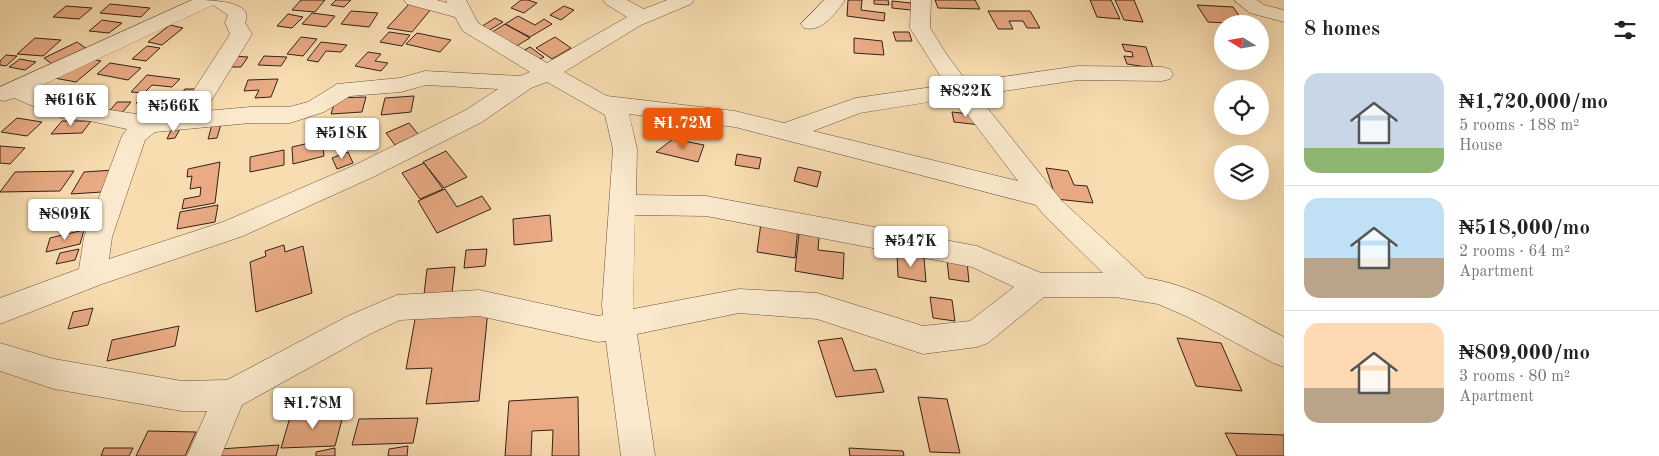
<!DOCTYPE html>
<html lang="en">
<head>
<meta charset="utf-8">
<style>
	:root { --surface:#fff; --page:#f2f2f2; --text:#222; --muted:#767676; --line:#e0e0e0; --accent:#ea580c }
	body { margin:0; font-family:"Old Standard TT",serif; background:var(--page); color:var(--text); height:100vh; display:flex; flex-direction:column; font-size:19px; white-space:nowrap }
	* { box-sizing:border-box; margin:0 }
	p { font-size:16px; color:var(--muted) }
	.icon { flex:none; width:28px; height:28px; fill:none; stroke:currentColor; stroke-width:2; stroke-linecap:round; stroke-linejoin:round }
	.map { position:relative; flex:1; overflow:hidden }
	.side { display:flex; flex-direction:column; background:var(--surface); width:375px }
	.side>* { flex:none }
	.needle { width:32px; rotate:281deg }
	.buttons { position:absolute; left:1214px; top:15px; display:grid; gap:10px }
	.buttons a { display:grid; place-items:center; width:55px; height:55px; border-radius:50%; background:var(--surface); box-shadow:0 5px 20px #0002; font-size:25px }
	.price { position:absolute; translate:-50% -42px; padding:0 11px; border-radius:5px; background:#fff; color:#222; font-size:16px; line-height:32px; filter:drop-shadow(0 1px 2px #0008) }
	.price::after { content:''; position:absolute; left:50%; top:30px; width:15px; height:11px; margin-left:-8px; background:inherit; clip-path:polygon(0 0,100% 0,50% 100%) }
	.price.selected { background:var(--accent); color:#fff }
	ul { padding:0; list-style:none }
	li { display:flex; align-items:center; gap:15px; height:125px; padding:0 20px }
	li+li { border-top:1px solid var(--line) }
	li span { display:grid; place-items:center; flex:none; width:140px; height:100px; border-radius:15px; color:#555 }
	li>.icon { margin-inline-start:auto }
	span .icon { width:60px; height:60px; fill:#fffc; stroke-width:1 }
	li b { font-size:21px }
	h2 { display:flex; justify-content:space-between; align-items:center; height:60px; padding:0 20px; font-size:21px }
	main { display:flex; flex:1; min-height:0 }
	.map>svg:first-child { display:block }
</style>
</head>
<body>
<main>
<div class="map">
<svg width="1284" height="456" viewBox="0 0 1284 456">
	<rect width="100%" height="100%" fill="#f8ddb1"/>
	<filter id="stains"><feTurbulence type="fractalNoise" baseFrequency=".004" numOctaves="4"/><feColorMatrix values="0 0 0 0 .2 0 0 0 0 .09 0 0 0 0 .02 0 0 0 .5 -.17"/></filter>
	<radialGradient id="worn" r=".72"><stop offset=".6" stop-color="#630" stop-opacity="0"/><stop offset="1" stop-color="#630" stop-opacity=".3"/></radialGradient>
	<path fill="#e9aa84" stroke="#33211b" d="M301 0H325L315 12 292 10Z
		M336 0H351L344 7 331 5Z
		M521 0H528L537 3 524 13 511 8Z
		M848 0H862L861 10 885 13 884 21 847 16Z
		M874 0H888L889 5 874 4Z
		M935 0H975L980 9 938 8Z
		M1090 0H1111L1120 19 1097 17Z
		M1115 0H1134L1143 22 1124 20Z
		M892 1 911 3V10L892 8Z
		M110 4 150 8 141 17 100 13Z
		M409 4 432 8 412 32 387 28Z
		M1197 5 1233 7 1245 24 1208 22Z
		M66 6 92 8 79 19 53 17Z
		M564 6 574 10 561 20 550 15Z
		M351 11 378 13 369 27 341 24Z
		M988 11H1030L1040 28H1027L1023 21H1009L1013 29H998Z
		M312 13 335 16 326 27 302 24Z
		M288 14 303 17 292 28 277 26Z
		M518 16 535 25 544 19 552 24 530 37 505 24Z
		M495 18 503 22 488 31 481 27Z
		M102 20 122 23 109 33 89 31Z
		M505 24 530 38 513 48 489 34Z
		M170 25 183 28 162 45 148 42Z
		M389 32 410 35 402 46 380 42Z
		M893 32H909L912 41H896Z
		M417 33 451 40 440 52 406 44Z
		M301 37 317 39 303 56 287 54Z
		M555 37 571 48 552 59 536 48Z
		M35 38 61 40 43 56 17 54Z
		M854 38 882 41 884 55 854 53Z
		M77 42 87 49 53 65 44 58Z
		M321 42 347 45 341 52 326 51 318 62 307 60Z
		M1122 44 1146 47 1153 68 1127 64 1124 56 1133 57 1132 52 1125 51Z
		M147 46 160 48 146 61 132 59Z
		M530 47 544 57 535 62 521 52Z
		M368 52 381 54 375 61 388 63 381 71 355 66Z
		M6 55 17 56 6 66 0 65V61Z
		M234 56 248 57 241 67H228Z
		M264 56 287 57 281 66 258 65Z
		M20 59 36 62 25 70 9 67Z
		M92 59 101 61 76 82 54 78Z
		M110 63 141 68 128 80 97 74Z
		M147 75 180 79 172 87 152 85 144 93 131 92Z
		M278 79 271 97 255 98 259 90 244 91 248 80Z
		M185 89H197L182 112 170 111Z
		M144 95 164 98 156 106 136 103Z
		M414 96 411 112 381 115 385 98Z
		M366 97 362 112 331 114 336 98Z
		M117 102H131L121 114H107Z
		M952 112 979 115 981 125 954 122Z
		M17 118 42 122 27 136 1 132Z
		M62 121H91L82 133 51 134Z
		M409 123 418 134 395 145 386 133Z
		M221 124 217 138 208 139 212 125Z
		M692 125 704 127 701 138 678 134Z
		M181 127 175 138 167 139 172 128Z
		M673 139 704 145 698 162 656 152Z
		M322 140 324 156 293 164 292 147Z
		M0 146 25 148 10 164 0 163Z
		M284 150V165L250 172V157Z
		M446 151 467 177 444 188 423 162Z
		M348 152 353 163 337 169 332 158Z
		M737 154 761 158 759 169 735 165Z
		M220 162 215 203 182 209 184 199 200 196 201 187 190 189 192 176 187 177 188 169Z
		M424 163 443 189 420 199 402 173Z
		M798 167 821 172 817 187 794 181Z
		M1046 168 1068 171 1074 185 1087 186 1093 203 1056 199Z
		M114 170 102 192 71 194 84 172Z
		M74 171 60 191 0 192 15 172Z
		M445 189 457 207 482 196 491 209 437 233 418 201Z
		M218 205 215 222 177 229 180 212Z
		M550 215 552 241 514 245 513 219Z
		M761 223 798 228 795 258 757 252Z
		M84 230 80 244 46 252 50 238Z
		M799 234 819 237 818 250 844 253 843 279 795 271Z
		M284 245 285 252 303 246 312 293 256 312 250 262 266 256 265 251Z
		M79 249 75 260 56 264 60 253Z
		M487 249 485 266 464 268 466 250Z
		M897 254 924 258 926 282 898 277Z
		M947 259 967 262 969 282 949 279Z
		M455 267 451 301 423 303 427 269Z
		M930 297 952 300 955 321 933 318Z
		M93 308 88 325 68 329 73 312Z
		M488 310 479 401 426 404 432 368 406 369 416 314Z
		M179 326 175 346 107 361 112 340Z
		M842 338 854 371 876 369 884 392 836 397 818 341Z
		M1177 338 1221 343 1242 391 1196 386Z
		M578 397 579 456H552L553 430 532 431 531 456H505L509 401Z
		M918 397 947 399 960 453 930 452Z
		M344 412 335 446 281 448 291 414Z
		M418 418 413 443 352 445 359 419Z
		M148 431 196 432 185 456H136Z
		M1225 433 1284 435V456H1237Z
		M279 445 276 456H218L220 449Z
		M408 446 407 456H388L389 449Z
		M104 448H133L129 456H101Z
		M335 448V456H316V452Z
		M849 448 903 451 904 456H850Z"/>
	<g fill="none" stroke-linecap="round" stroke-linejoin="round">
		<g stroke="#645040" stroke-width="1">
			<path id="street" d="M192 0C208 0 256 0 245 23L252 34 205 111 250 107H289L308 102 337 84 400 78 425 71 520 76 530 72 463 31 455 17 407 4 404 0H437L447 3 446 0H466L478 23 547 63 627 17 606 4 603 0H627L644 9 667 0H694L691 4 641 25 564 72 607 96 735 111 784 123 856 98 946 85 910 28 911 0H931L930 28 949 58 967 82 1078 66 1162 67 1170 69 1173 74 1170 79 1162 81 1078 80 977 95 1062 201 1146 278C1195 285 1241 315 1284 337V367L1273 363 1188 317 1158 304 1115 297H1044L988 343 977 347 923 354 817 319 739 313 637 334 655 456H621L606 341 598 342 479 316 400 320 370 334 242 405 221 456H187L207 411H182L54 389 0 371V343L54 359 182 381 227 380 348 316 397 295 479 290 598 316 603 315 602 305 613 149 605 115 547 82 531 88 482 122 373 177 243 236 102 284 0 324V298L79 269 84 237 122 136 127 129 90 121 61 118 14 98 4 101 0 100V87ZM213 5 228 15 225 23 230 34 179 113 149 116 110 110 92 105 65 103 34 89ZM426 85 498 89 466 110 355 165 223 222 109 259 112 237 145 140 155 132 250 123H290L324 112 350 96 401 92ZM955 98 1018 181 813 131 860 113ZM629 114 735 127 1036 205 1044 215 1103 273H1041L977 246 706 196 636 195 637 149ZM635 215 706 216 972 267 1014 287 970 321 923 326 817 293 739 289 633 309Z
				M824 0H845C836 13 821 33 804 28L801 24Z
				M1234 0H1257L1264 5 1284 10V22L1250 13Z"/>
		</g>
		<use href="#street" fill="#fae9cc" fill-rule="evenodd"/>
	</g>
	<rect width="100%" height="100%" filter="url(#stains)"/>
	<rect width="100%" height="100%" fill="url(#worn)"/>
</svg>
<div class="buttons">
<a><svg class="needle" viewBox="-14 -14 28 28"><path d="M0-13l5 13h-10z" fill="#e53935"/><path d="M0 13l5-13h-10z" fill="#767676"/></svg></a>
<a><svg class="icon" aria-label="locate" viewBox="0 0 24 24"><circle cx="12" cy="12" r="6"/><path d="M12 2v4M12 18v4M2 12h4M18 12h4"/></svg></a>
<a><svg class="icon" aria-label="layers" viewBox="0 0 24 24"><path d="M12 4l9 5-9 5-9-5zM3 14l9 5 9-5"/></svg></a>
</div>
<b class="price" style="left:966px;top:118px">₦822K</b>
<b class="price" style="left:71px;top:127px">₦616K</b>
<b class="price" style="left:174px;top:133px">₦566K</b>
<b class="price selected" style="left:683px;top:150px">₦1.72M</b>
<b class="price" style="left:342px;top:160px">₦518K</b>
<b class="price" style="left:65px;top:241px">₦809K</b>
<b class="price" style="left:911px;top:268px">₦547K</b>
<b class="price" style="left:313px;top:430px">₦1.78M</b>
</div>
<section class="side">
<h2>8 homes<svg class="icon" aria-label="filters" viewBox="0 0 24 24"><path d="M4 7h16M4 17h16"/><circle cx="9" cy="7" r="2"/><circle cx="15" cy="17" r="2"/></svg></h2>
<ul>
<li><span style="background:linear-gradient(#c9d6e8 75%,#8fb573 0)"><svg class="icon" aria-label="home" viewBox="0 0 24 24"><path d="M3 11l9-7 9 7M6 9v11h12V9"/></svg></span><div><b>₦1,720,000/mo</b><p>5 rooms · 188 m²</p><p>House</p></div></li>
<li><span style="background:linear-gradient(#bfe0f5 60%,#b9a48a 0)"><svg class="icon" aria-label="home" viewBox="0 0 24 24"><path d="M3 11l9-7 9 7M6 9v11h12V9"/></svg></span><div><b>₦518,000/mo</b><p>2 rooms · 64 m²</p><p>Apartment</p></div></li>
<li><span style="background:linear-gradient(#ffd9b3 65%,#b9a48a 0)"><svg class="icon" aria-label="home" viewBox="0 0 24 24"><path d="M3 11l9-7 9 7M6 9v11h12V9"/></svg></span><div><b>₦809,000/mo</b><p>3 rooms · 80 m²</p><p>Apartment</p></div></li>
</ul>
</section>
</main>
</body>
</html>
